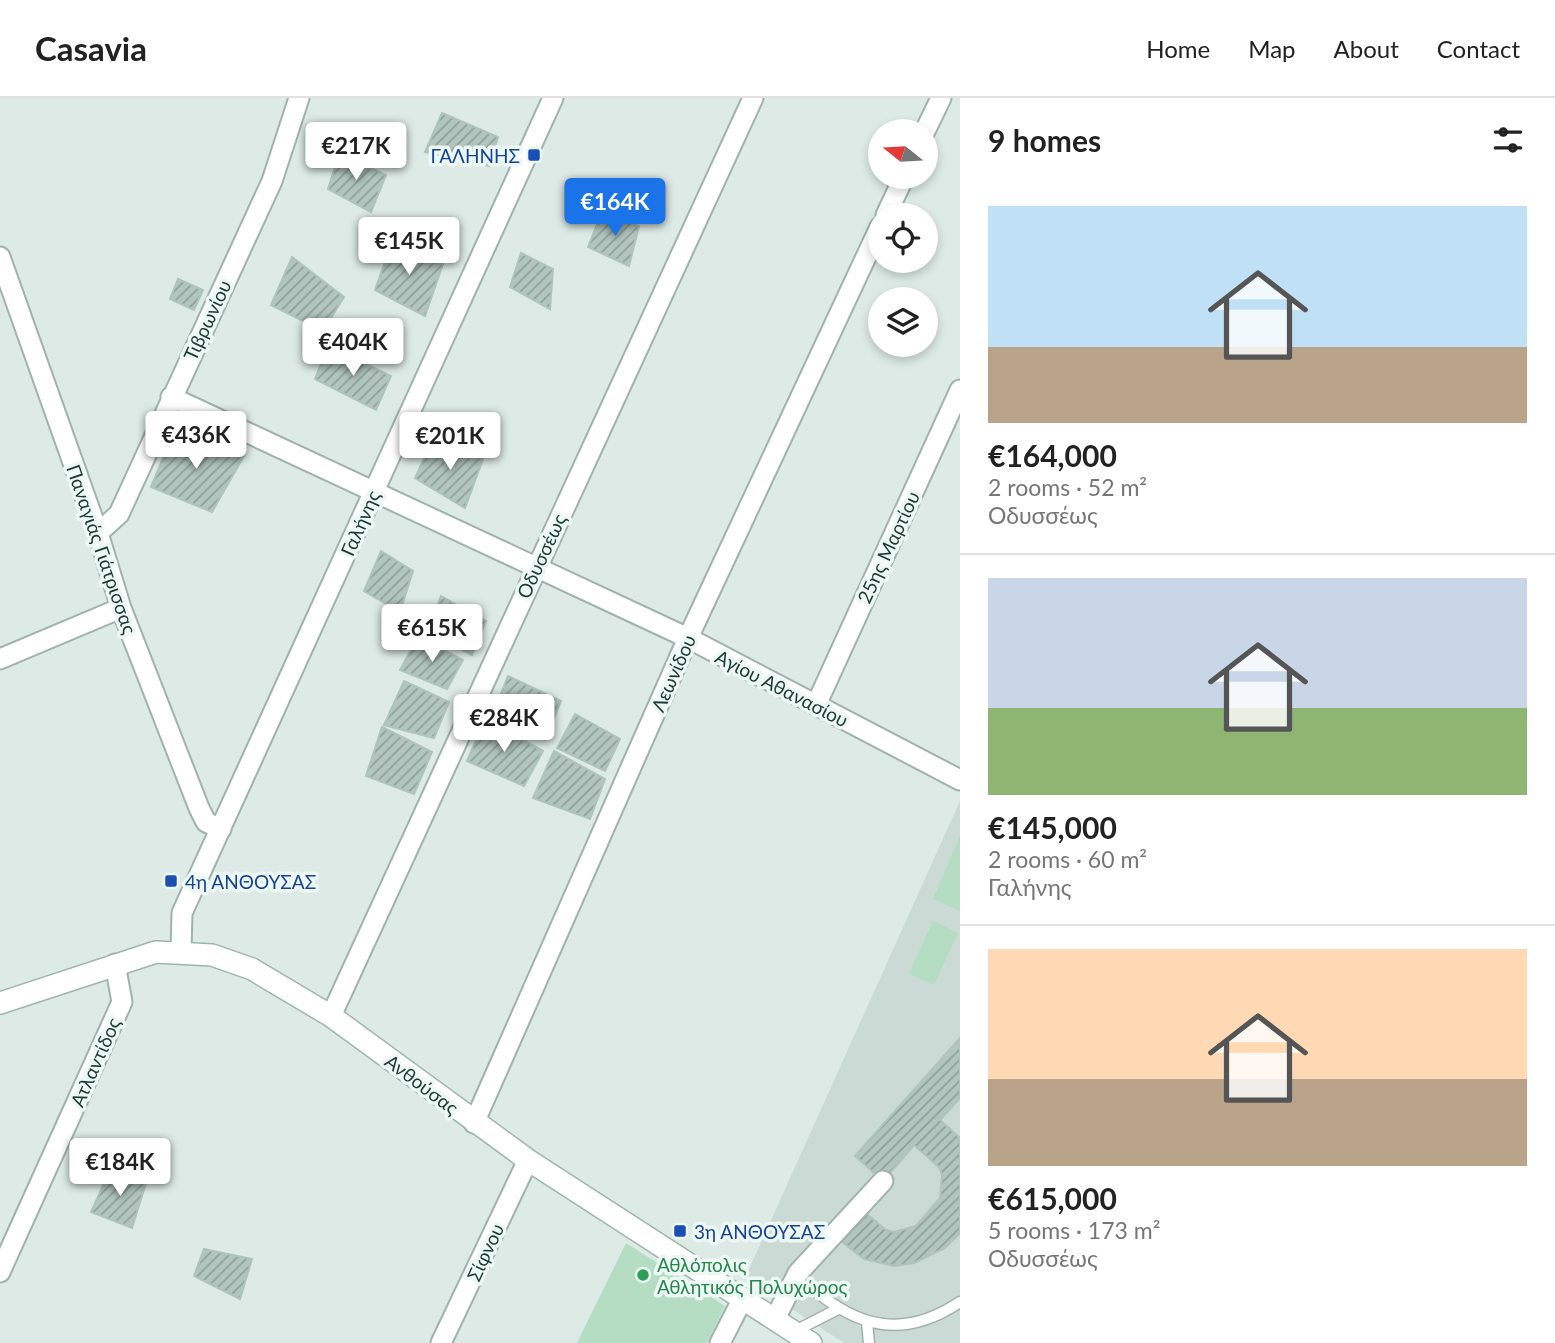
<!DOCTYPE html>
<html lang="en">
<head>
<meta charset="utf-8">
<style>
	:root { --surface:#fff; --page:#f6f6f6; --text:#222; --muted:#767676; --line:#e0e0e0; --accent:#1a73e8 }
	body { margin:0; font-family:Lato,sans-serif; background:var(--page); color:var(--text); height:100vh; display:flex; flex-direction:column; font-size:26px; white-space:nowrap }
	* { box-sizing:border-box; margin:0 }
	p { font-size:23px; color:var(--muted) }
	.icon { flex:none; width:38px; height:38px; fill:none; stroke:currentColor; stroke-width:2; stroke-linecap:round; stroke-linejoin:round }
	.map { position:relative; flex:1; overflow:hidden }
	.side { display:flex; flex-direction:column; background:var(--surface); width:595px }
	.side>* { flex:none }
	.needle { width:46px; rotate:288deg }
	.tools { position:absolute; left:868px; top:21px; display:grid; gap:14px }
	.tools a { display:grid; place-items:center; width:70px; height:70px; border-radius:50%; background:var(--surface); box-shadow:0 4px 10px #0003; font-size:35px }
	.price { position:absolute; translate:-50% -60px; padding:0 16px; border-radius:7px; background:#fff; color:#222; font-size:23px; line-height:46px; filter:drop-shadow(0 2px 4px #0008) }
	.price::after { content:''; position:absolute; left:50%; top:42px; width:21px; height:16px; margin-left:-10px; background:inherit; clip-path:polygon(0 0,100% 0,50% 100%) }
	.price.selected { background:var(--accent); color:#fff }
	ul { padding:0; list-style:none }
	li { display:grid; align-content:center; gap:14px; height:371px; padding:0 28px }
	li+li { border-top:2px solid var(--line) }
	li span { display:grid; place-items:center; height:217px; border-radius:0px; color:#555 }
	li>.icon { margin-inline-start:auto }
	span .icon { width:126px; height:126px; fill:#fffc; stroke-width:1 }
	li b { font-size:30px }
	h2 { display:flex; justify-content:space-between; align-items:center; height:84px; padding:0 28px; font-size:30px }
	header { display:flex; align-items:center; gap:42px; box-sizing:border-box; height:98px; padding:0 35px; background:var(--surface); border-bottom:2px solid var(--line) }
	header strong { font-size:33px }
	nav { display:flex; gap:38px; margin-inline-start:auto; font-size:24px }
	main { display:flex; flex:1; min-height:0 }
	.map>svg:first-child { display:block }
</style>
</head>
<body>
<header>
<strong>Casavia</strong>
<nav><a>Home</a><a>Map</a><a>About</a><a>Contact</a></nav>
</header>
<main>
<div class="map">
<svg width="960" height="1245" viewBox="0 0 960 1245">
	<defs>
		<pattern id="building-hatch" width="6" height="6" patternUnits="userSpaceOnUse" patternTransform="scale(1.75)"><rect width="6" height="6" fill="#b2c5bf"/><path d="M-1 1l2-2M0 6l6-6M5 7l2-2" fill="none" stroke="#90a19c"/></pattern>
	</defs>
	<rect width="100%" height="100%" fill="#ddeae6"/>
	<path fill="#cbdad5" d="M960 703V1245H844L745 1180Z"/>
	<path fill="#b4ddc3" d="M960 738V813L933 801Z
		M933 823 958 835 934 887 909 876Z
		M626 1145 725 1208 707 1245H577Z"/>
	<path fill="url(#building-hatch)" stroke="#afc4bd" stroke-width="2" d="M442 15 498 39 489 68 425 54Z
		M339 56 386 77 371 114 328 91Z
		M602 114 639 128 629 168 588 149Z
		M393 141 443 166 425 218 375 192Z
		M521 155 553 171 550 211 510 189Z
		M292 159 344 199 323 233 271 207Z
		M178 181 203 192 194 212 170 201Z
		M328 248 391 278 376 312 315 281Z
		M174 333 245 356 212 414 151 389Z
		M433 341 483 361 465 410 415 380Z
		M381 453 413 473 400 514 364 493Z
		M441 498 486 523 472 557 428 534Z
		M418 539 463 562 447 591 400 572Z
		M508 578 561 603 545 642 492 618Z
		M404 583 449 604 434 640 384 627Z
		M575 616 620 641 605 673 557 650Z
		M485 621 543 653 524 688 467 663Z
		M382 629 432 654 414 696 366 678Z
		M554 653 605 681 590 721 533 700Z
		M960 940V1000L940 1022 960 1040V1135L945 1150 914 1165 895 1168 864 1161 841 1143 867 1116 886 1132 894 1134 916 1128 940 1100 942 1077 939 1069 914 1047 883 1083 855 1058Z
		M111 1070 147 1082 132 1130 91 1114Z
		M204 1151 252 1161 240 1201 194 1178Z"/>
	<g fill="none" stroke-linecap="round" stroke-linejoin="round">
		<g stroke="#a0b2ad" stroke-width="13">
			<path id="lane" d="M810 1188C858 1231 905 1241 960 1204
				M867 1224 869 1245
				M795 1233 838 1211"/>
		</g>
		<g stroke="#a0b2ad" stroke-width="23">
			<path id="street" d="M925 33 941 0
				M886 117 904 79
				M0 159 98 435 121 510 199 710 206 724 221 731
				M171 299 688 540 960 682
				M98 435 119 416 272 83 299 0
				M0 561 121 510
				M816 607 960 292
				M181 854 182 815 553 0
				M331 918 753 0
				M474 1025 688 540 880 129
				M0 1174 122 904 115 866
				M775 1221 798 1175 883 1083
				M441 1245 528 1062
				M720 1245 743 1200"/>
		</g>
		<g stroke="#9cb6af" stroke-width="24">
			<path id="secondary" d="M0 905 156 854 212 857 252 871 331 918 528 1062 811 1245"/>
		</g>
		<use href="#lane" stroke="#fff" stroke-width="10"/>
		<use href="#street" stroke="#fff" stroke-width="19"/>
		<use href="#secondary" stroke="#fff" stroke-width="21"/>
	</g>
	<g fill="#1a4fb4" stroke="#edf7f3" stroke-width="2.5">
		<rect x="527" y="50" width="14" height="14" rx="3.5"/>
		<rect x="164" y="776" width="14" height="14" rx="3.5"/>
		<rect x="673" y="1126" width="14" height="14" rx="3.5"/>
	</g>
	<circle fill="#2e9e5b" stroke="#edf7f3" stroke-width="2.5" cx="643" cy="1177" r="7"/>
	<g text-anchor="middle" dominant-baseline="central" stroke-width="7" stroke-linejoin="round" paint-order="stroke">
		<g font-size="19" fill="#164399" stroke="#edf7f3" text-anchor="start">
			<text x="520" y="57" text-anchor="end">ΓΑΛΗΝΗΣ</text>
			<text x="185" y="783">4η ΑΝΘΟΥΣΑΣ</text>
			<text x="694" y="1133">3η ΑΝΘΟΥΣΑΣ</text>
		</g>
		<g font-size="19" fill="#1e3a35" stroke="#edf7f3">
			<text transform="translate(207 222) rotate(-65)">Τιβρωνίου</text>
			<text transform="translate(360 425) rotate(-66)">Γαλήνης</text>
			<text transform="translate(888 449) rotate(-65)">25ης Μαρτίου</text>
			<text transform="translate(102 451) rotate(71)">Παναγιάς Γιάτρισσας</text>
			<text transform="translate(541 458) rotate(-65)">Οδυσσέως</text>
			<text transform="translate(673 575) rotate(-66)">Λεωνίδου</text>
			<text transform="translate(782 590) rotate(27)">Αγίου Αθανασίου</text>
			<text transform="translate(95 964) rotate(-66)">Ατλαντίδος</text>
			<text transform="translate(422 986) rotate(37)">Ανθούσας</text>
			<text transform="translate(485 1154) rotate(-65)">Σίφνου</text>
		</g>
		<g font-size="19" fill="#27864d" stroke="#edf7f3" text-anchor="start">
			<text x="657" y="1166">Αθλόπολις<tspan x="657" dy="22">Αθλητικός Πολυχώρος</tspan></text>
		</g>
	</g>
</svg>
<div class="tools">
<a><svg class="needle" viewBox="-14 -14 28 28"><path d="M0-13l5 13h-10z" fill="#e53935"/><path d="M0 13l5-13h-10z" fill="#767676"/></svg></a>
<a><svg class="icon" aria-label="locate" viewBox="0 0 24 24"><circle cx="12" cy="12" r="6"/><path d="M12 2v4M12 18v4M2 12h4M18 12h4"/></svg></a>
<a><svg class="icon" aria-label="layers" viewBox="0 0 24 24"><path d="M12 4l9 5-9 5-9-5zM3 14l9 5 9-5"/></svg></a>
</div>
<b class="price" style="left:356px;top:84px">€217K</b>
<b class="price selected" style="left:615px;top:140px">€164K</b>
<b class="price" style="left:409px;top:179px">€145K</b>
<b class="price" style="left:353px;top:280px">€404K</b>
<b class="price" style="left:196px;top:373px">€436K</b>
<b class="price" style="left:450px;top:374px">€201K</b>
<b class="price" style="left:432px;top:566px">€615K</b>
<b class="price" style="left:504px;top:656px">€284K</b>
<b class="price" style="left:120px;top:1100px">€184K</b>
</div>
<section class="side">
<h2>9 homes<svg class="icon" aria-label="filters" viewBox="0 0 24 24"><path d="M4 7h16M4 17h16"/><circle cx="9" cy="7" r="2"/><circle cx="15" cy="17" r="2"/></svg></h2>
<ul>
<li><span style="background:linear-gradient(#bfe0f5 65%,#b9a48a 0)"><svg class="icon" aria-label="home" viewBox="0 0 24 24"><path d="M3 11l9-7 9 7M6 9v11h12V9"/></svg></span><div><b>€164,000</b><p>2 rooms · 52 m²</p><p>Οδυσσέως</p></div></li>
<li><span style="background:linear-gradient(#c9d6e8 60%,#8fb573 0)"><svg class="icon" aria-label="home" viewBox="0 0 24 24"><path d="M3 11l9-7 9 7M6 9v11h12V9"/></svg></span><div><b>€145,000</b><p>2 rooms · 60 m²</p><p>Γαλήνης</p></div></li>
<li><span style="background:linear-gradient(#ffd9b3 60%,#b9a48a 0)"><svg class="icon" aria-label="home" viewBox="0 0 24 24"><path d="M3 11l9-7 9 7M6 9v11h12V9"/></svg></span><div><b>€615,000</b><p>5 rooms · 173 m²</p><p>Οδυσσέως</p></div></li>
</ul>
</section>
</main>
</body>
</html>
